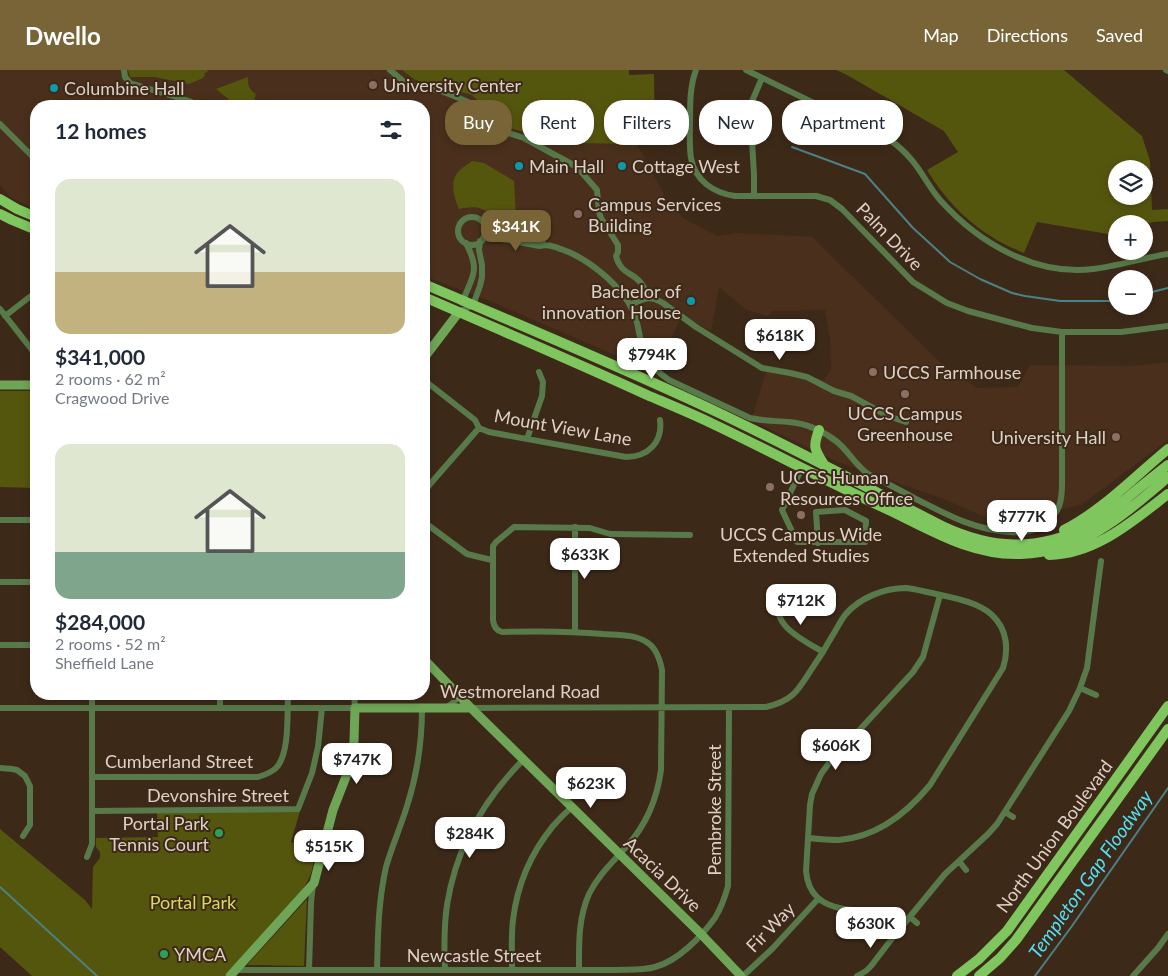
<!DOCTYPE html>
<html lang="en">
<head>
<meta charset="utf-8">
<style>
	:root { --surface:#fff; --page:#f2f2f3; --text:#1f2937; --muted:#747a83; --accent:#796437 }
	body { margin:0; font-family:Lato,sans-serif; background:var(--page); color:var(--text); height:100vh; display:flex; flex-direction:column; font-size:19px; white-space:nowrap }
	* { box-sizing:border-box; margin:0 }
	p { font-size:16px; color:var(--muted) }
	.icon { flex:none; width:28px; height:28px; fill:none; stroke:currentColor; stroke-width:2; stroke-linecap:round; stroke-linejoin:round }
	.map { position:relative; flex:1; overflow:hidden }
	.side { position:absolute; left:30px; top:30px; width:400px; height:600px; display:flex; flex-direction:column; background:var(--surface); border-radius:20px; box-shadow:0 2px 8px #0003 }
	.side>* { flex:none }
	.banner { position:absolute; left:445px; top:30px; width:475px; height:45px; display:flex; gap:10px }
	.tools { position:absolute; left:1108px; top:90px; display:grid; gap:10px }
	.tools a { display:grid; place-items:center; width:45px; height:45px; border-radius:50%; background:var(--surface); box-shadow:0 2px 8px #0003; font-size:25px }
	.price { position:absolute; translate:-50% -42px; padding:0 11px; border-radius:10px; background:#fff; color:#222; font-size:16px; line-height:32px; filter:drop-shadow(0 1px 2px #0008) }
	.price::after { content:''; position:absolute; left:50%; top:30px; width:15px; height:11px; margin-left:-8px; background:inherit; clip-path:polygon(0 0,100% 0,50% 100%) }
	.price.current { background:var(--accent); color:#fff }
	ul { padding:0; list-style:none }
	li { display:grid; align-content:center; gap:10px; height:265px; padding:0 25px }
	li span { display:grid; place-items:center; height:155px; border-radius:15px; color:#555 }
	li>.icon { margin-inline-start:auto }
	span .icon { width:90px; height:90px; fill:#fffc; stroke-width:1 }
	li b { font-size:21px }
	h2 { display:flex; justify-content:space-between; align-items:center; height:60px; padding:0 25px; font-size:21px }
	.chip { padding:0 18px; border-radius:20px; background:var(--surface); box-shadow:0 2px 8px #0003; font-size:18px; line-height:45px }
	.chip.current { background:var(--accent); color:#fff }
	header { display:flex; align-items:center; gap:30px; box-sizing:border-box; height:70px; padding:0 25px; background:var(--accent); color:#fff }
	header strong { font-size:24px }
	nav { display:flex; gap:28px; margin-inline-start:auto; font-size:18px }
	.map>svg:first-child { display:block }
</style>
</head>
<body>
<header>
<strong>Dwello</strong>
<nav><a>Map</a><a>Directions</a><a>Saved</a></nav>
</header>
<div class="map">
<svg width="1168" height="906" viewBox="0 0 1168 906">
	<rect width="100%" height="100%" fill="#3d2918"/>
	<path fill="#4a301c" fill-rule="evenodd" d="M0 0H402L415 10 472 25 503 56 561 73 637 74 667 130 683 148 717 166 736 163 812 167 943 295 977 318 1018 317 1030 295 1132 296 1168 292V370L1081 435 997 452 944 429 838 392 640 296 495 233 424 206V36H36V139L10 127 0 114ZM719 217 745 239 767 246 771 241 825 240 830 269 831 299 824 310 794 302 767 299 752 348 688 319 638 294 642 288 668 275 682 245 711 261Z"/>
	<path fill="#55560e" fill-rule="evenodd" d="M128 0H207L208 2 204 3 205 5 203 8 189 14 155 7H130Z
		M402 0H629V5L654 4 655 70 637 74 561 73 503 56 472 25 415 10Z
		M836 0H1064L1142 66 1150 91 1152 140 1168 139V151L1153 152 1144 155V154H1116V162L1108 164 1037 152 1024 183C1013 178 1002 174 992 167 966 151 943 127 927 100L958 82 944 61 847 5ZM1116 99H1144V126H1116Z
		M248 7C247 14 250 21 256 24L252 36H237L216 19Z
		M472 91 484 93 514 111 516 147H511L513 153 516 155 515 160C509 159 499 159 495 155 492 152 492 148 489 144 481 135 469 137 459 139 454 128 449 111 459 101 463 97 468 94 472 91Z
		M0 321H36V418L0 417Z
		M300 741 291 772 316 780C313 787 314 793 312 800 309 811 302 820 296 829L225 906H32L0 877V759L85 830 92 839 93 797 100 788V782L96 777V768L158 767 157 742Z
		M307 829 304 896 247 895Z"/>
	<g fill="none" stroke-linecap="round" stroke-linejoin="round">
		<path stroke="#4c8186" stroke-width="2" d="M792 77 865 104 913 158 936 179 950 192 980 209 1012 223 1025 226 1060 231H1108L1116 230
			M1144 224 1168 218
			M0 817 97 906
			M1035 906 1072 856 1168 718"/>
		<path stroke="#587a4a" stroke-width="6" d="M124 0 125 7 130 13 189 31 199 36
			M390 0 403 11 412 16 441 21 454 26 468 32 475 37 502 61 524 68 577 97 597 120 599 142 601 148 618 175V182L616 186C621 206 636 202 643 216 645 219 646 224 646 228
			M696 0C690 16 690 33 690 50 690 62 689 76 691 88 695 111 714 123 735 126H816L830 130 842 139 913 212 947 233 968 241 1032 258 1062 262H1121L1168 256
			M746 0 890 70C897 75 904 81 910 88 922 101 929 118 941 131 979 173 1035 206 1093 199 1118 196 1143 188 1168 184
			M1166 0 1168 1
			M0 54 36 90
			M754 126V105L750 36 762 8
			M458 161a14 14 0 1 1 28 0a14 14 0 1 1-28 0Z
			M485 156 492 162 542 171 544 175
			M483 168 502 169 540 176C550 173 563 180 573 184 595 195 623 218 633 241 637 249 638 258 640 267 643 285 654 300 669 310L750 348C763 351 776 351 789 352 805 353 823 361 836 371 848 380 855 395 868 404 884 412 900 420 916 429 948 445 972 459 1009 462 1022 463 1035 462 1045 454 1051 449 1057 443 1059 436 1062 429 1062 421 1062 413V262
			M462 233C472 206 481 202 466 173
			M630 235C645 228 649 225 663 233L696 257 762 298 790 303 807 307 834 321 851 326 888 346 906 352
			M0 239 36 285
			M459 242 473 235 480 216 482 207V195L479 180 480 171
			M5 246 36 222
			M424 310 475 350 479 358 489 362 626 387C648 387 663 372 660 350
			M527 369 542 326 543 312 539 302
			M802 398 782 440 797 472H865L866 451 845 440 816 442 818 473
			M424 422 431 413 479 358
			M0 450H36
			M424 452 467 484 479 487 492 490
			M0 512H36
			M785 524C763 552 803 570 823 582
			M575 562V457
			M0 575H36
			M1080 618 1096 625
			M220 624V638
			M447 637C455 632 457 631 455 621
			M0 638H355L354 624
			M471 638 766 637C792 631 797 622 811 600 818 590 825 579 831 568 836 560 840 552 845 545 859 528 884 518 906 518 916 519 926 522 936 524 954 528 978 532 992 545 1007 559 1009 579 1003 598L930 715C907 743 877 767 839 770 829 770 818 769 808 768
			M0 698 12 699 17 700 25 706 30 716V755L23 766
			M93 707H258C264 705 271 703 276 698 290 684 287 643 288 624
			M564 729 583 712
			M92 741 298 739 312 703 318 677 322 638
			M1005 742 1013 747
			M87 787 92 774V624
			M959 791 966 800
			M910 847 917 853
			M894 866C885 858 875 847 863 842 857 840 850 840 844 839 821 835 808 824 806 801L810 735 812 724 821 704 829 693 913 602 923 587 940 525
			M236 900H612C626 899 641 901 655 897 678 891 701 867 715 848 721 838 725 827 728 816L729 637
			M309 900 311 833 313 814
			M377 900C378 864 378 833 386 797 392 776 401 756 407 736 418 702 422 673 422 638
			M445 900C444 878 444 856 447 835 456 778 484 729 524 689
			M512 900C512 883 511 867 513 850 517 816 531 783 553 756 559 749 565 743 572 737
			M579 900C579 874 578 849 589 824 599 804 613 792 627 776 647 754 657 729 661 700L662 600C660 590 657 579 648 573 636 564 618 565 603 564 570 561 536 561 502 562 496 560 494 557 493 550V476L496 472 514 457 590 458 610 464 690 465
			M743 906 772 879 818 829
			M857 906 866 901 871 896 894 866 945 804 988 764 997 754 1069 641 1080 618 1087 598 1101 491
			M1133 906 1158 878 1168 864"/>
		<path stroke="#6ea556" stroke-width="9" d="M424 288 459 242
			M0 315H36
			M424 589 471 638 701 864 741 906
			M230 906 314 813 333 740 349 699 354 671 355 638H471"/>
		<path stroke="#7fc65f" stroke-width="10" d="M0 129 17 139 36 147
			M0 144 12 150 36 160
			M424 214C522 256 622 297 719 343 795 379 868 418 942 456 991 479 1037 482 1086 457 1100 450 1113 439 1126 429 1140 417 1154 406 1168 395
			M424 227C498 259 573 291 647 325 668 334 690 343 711 353 772 382 832 414 893 442 934 462 974 486 1021 484 1084 481 1122 446 1168 407
			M819 360C813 376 814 379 823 393
			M1064 460C1103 440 1134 407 1168 379
			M1049 485C1096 484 1133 451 1168 424
			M957 906 979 889 1007 861 1168 636
			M979 906 1000 888 1016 870 1168 659"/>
	</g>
	<g fill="#8d6e63" stroke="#3d2918" stroke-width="2">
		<circle cx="373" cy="15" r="5"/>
		<circle cx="578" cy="144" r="5"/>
		<circle cx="873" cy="302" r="5"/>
		<circle cx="905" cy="324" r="5"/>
		<circle cx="1116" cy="367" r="5"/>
		<circle cx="770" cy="417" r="5"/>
		<circle cx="801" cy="445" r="5"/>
	</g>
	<g fill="#0f9aa8" stroke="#3d2918" stroke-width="2">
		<circle cx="54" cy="18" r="5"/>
		<circle cx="519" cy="96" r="5"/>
		<circle cx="622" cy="96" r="5"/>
		<circle cx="691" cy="231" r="5"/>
	</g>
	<g fill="#2e9e5b" stroke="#3d2918" stroke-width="2">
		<circle cx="219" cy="763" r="5"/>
		<circle cx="164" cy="884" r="5"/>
	</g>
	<g text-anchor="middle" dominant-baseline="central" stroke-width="4" stroke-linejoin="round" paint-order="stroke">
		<g font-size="18" fill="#ded1c7" stroke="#3d2918" text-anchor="start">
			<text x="383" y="15">University Center</text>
			<text x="64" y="18">Columbine Hall</text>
			<text x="529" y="96">Main Hall</text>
			<text x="632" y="96">Cottage West</text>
			<text x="588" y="134">Campus Services<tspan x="588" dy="21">Building</tspan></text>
			<text x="681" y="221" text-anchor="end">Bachelor of<tspan x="681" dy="21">innovation House</tspan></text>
			<text x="883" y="302">UCCS Farmhouse</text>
			<text x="905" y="343" text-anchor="middle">UCCS Campus<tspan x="905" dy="21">Greenhouse</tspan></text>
			<text x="1106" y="367" text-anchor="end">University Hall</text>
			<text x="780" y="407">UCCS Human<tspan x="780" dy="21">Resources Office</tspan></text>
			<text x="801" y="464" text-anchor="middle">UCCS Campus Wide<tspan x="801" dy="21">Extended Studies</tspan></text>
			<text x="209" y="753" text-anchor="end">Portal Park<tspan x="209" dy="21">Tennis Court</tspan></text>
			<text x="174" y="884">YMCA</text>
		</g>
		<g font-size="18" fill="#ded1c7" stroke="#3d2918">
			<text transform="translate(890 166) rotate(46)">Palm Drive</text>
			<text transform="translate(563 357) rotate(10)">Mount View Lane</text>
			<text x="520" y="621">Westmoreland Road</text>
			<text x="179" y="691">Cumberland Street</text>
			<text x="218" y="725">Devonshire Street</text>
			<text transform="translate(714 740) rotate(-90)">Pembroke Street</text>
			<text transform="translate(1054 766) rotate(-54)">North Union Boulevard</text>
			<text transform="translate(663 804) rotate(44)">Acacia Drive</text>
			<text transform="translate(770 857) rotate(-46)">Fir Way</text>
			<text x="474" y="885">Newcastle Street</text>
		</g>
		<g font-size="18" fill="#d9dc58" stroke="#3d2918">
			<text x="193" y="832">Portal Park</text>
		</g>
		<g font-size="19" font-style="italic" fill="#53e0f4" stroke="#3d2918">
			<text transform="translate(1090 804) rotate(-55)">Templeton Gap Floodway</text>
		</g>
	</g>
</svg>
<div class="tools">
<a><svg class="icon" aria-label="layers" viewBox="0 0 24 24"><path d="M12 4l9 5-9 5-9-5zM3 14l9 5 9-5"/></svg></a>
<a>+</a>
<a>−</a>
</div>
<b class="price current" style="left:516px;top:182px">$341K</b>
<b class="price" style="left:780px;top:291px">$618K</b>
<b class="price" style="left:652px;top:310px">$794K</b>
<b class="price" style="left:1022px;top:472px">$777K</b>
<b class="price" style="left:585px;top:510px">$633K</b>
<b class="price" style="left:801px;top:556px">$712K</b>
<b class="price" style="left:836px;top:701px">$606K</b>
<b class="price" style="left:357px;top:715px">$747K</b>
<b class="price" style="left:591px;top:739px">$623K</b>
<b class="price" style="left:470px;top:789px">$284K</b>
<b class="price" style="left:329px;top:802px">$515K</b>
<b class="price" style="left:871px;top:879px">$630K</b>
<div class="banner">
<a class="chip current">Buy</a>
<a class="chip">Rent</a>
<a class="chip">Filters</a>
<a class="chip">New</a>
<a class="chip">Apartment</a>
</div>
<section class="side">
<h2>12 homes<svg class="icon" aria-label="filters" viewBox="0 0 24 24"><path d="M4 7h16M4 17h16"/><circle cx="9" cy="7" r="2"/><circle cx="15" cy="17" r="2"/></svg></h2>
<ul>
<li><span style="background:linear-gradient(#dfe7d0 60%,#c2b280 0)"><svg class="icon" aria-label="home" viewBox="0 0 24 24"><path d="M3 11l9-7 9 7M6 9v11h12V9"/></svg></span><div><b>$341,000</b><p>2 rooms · 62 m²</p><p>Cragwood Drive</p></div></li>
<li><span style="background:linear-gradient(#dfe7d0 70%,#7fa58c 0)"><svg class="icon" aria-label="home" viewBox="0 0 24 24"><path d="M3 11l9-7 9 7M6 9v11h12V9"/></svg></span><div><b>$284,000</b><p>2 rooms · 52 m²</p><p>Sheffield Lane</p></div></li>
</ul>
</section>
</div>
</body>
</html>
